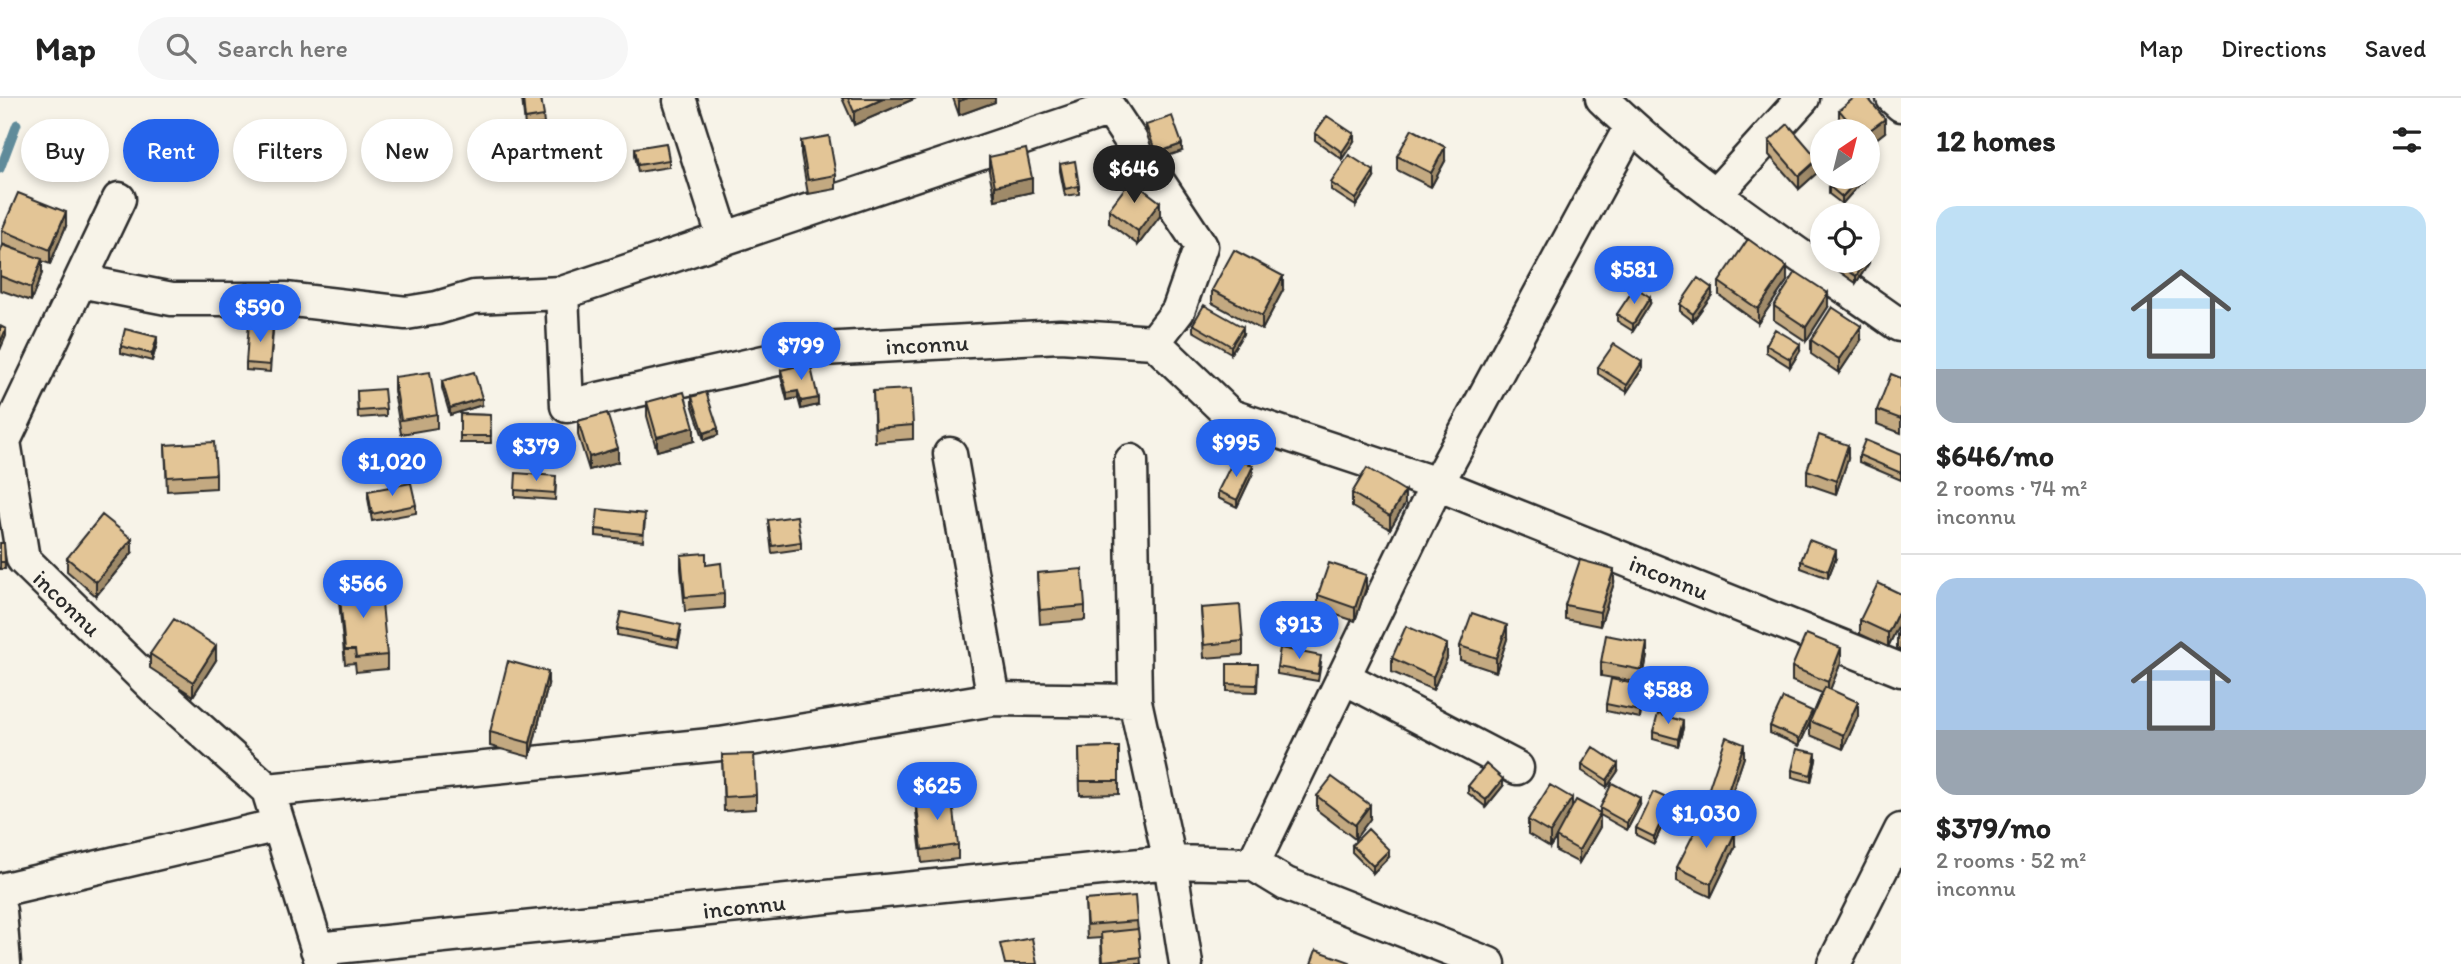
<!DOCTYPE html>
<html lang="en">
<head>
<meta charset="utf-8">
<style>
	:root { --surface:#fff; --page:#f6f6f6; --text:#222; --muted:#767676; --line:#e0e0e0; --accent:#2563eb }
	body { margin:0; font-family:Itim,sans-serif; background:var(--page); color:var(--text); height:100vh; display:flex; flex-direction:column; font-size:26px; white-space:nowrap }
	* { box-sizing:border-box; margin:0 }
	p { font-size:23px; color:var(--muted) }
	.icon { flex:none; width:38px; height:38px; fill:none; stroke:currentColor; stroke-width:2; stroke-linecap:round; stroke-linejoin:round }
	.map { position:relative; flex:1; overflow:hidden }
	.details { display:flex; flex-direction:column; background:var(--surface); width:560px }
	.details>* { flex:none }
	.banner { position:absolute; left:21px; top:21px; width:665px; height:63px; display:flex; gap:14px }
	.needle { width:46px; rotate:35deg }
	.fabs { position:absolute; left:1810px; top:21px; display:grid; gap:14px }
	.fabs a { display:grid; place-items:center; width:70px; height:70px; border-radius:50%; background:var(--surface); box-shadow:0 4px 10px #0003; font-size:35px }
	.price { position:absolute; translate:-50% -60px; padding:0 16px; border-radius:24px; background:var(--accent); color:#fff; font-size:23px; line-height:46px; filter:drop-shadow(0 2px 4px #0008) }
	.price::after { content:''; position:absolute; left:50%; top:42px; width:21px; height:16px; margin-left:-10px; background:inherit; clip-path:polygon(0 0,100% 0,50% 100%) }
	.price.active { background:#222; color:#fff }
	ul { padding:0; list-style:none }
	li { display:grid; align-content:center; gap:14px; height:371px; padding:0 35px }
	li+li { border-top:2px solid var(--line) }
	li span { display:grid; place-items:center; height:217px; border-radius:21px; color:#555 }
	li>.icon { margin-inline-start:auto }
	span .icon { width:126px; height:126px; fill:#fffc; stroke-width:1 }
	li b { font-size:30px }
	h2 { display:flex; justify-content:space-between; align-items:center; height:84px; padding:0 35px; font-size:30px }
	.chip { padding:0 24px; border-radius:32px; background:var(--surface); box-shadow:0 4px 10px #0003; font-size:24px; line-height:63px }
	.chip.active { background:var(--accent); color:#fff }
	header { display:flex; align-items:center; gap:42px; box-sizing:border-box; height:98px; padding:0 35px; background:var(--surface); border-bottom:2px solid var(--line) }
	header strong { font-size:33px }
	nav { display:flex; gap:38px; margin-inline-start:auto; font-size:24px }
	.search { width:490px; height:63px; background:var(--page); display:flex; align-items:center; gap:18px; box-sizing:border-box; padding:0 24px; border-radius:38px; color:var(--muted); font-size:26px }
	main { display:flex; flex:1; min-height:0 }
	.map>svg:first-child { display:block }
</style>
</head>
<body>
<header>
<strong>Map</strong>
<div class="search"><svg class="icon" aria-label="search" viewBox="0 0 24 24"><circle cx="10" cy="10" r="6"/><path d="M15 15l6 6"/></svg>Search here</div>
<nav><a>Map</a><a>Directions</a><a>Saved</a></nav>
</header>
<main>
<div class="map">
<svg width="1901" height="866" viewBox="0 0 1901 866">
	<rect width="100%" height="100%" fill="#f7f3e8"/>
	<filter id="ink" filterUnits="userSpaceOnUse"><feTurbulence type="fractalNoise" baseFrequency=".0143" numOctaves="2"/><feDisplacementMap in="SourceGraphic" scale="14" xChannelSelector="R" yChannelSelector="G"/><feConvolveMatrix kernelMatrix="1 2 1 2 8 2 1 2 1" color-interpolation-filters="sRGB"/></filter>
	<g filter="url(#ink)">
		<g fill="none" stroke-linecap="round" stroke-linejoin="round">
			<path stroke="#608b9a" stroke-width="9" d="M0 71 17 26"/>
			<g stroke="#2b2b2b" stroke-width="37">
				<path id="minor" d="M1602 0C1690 87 1798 155 1899 227
					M1893 0 1901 7
					M680 3 724 141
					M1716 96 1803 0
					M119 101 4 343 23 461 162 597 268 692 322 866
					M80 183 172 201H285L406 215 437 210 474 199 562 195 1110 11 1201 148 1178 213 1154 244
					M562 195 567 308 822 251 1060 238 1154 244 1231 318 1437 386 1901 572
					M950 356 994 601
					M1131 363 1135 603 1170 764 1186 866
					M1343 579 1517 670
					M268 692 720 646 994 601 1135 603
					M1253 766 1437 386 1631 28
					M0 792 279 727
					M0 813 4 866
					M317 851 1170 764 1253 766 1286 786 1489 866
					M1834 866 1901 732"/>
			</g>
			<use href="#minor" stroke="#f7f3e8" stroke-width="32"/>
		</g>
		<path fill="#c3a981" stroke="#2b2b2b" stroke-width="2" d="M522 0H541L544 26 525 28Z
			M842 0H916L854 27Z
			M953 0H995V4L959 17Z
			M1839 12 1885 34 1867 48V33H1846L1839 25Z
			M1146 27 1182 53 1156 62 1146 34Z
			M1315 35 1354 43 1342 61 1315 42Z
			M801 43 836 77V91L808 96 801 56Z
			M1769 43 1818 74 1799 91 1769 57Z
			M635 50 669 62V69L638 74 635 57Z
			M1397 58 1445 63 1431 89 1397 72Z
			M989 59 1032 94 995 102 989 73Z
			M1060 66 1079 88V96L1065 98 1060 73Z
			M1838 79H1866L1842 106 1829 96V88Z
			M1374 80 1356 108 1331 92V85Z
			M1109 111 1160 118 1138 147 1109 125Z
			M66 128 50 166 42 163V175L31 203 0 192V155L17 152 2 146V132Z
			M1830 163H1867L1869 165 1856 185 1830 167Z
			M1787 183 1758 225 1719 197V184Z
			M1212 192H1283L1262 232 1212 205Z
			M1712 197 1693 223 1680 213V206Z
			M1650 206 1633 233 1617 223V216Z
			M1774 208 1828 209 1806 243 1774 222Z
			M1193 226 1243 236 1231 255 1193 233Z
			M273 233 270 274 246 272V265Z
			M1811 242H1861L1839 275 1811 256Z
			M157 246 152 263 121 255V248Z
			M1766 247 1800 253 1790 269 1766 254Z
			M1598 269 1642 271 1627 294 1598 276Z
			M781 272 818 307 801 311 798 300 787 302 781 279Z
			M394 279 437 316V330L401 336 394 293Z
			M1901 280V335L1877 326V312Z
			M442 283 482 307 450 317 442 290Z
			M357 293 386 311V318L358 320Z
			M873 293 913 327V341L875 344Z
			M692 299 718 337 704 342 692 306Z
			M647 304 694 343 657 353 647 318Z
			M460 316 490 317 491 345H460Z
			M578 323 618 364 589 372 578 337Z
			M165 347 216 376V390L167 393Z
			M1859 357H1901V382L1859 364Z
			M1848 361 1836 396 1807 386V372Z
			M1253 375 1237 409 1218 400V393Z
			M556 385 555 402 515 399V392Z
			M368 393 416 407V415L372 423 368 400Z
			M1352 395 1405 406 1390 431 1352 409Z
			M768 422 801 444V451L772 455Z
			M645 423 643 443 596 438V431Z
			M0 445H4L5 471H0Z
			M132 455 96 498 67 473V460Z
			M681 457 706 467 724 496V510L685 513 681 471Z
			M1836 460 1828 480 1801 470V463Z
			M1037 475 1085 508V522L1040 526Z
			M1614 485 1600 528 1565 521V507Z
			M339 489 387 557V571L356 574 355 565 345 566 339 503Z
			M1366 490 1355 523 1318 511V497Z
			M1901 496V522L1888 549 1860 536V522Z
			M1201 510 1243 543V557L1204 560Z
			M1901 527V552L1897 550V537Z
			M617 530 681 534 678 549 617 537Z
			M1507 541 1496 574 1460 562V548Z
			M150 556 216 562 193 598 150 570Z
			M1647 558 1642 585 1601 578V564Z
			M1392 560H1447L1433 592 1392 574Z
			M1841 564 1830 592 1858 618 1843 651 1810 637V624L1799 648 1770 635V628L1812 619 1822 595 1792 583V569Z
			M1321 565 1318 583 1277 576V569Z
			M1227 566H1258L1257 594 1227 593Z
			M548 587 530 659 490 648V634Z
			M1644 595 1640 620 1606 613V606Z
			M1683 630 1678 648 1653 641V634Z
			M1119 649V696L1080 697 1079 650Z
			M722 657 756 697V711L724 713Z
			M1744 659 1724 719 1706 713V699Z
			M1816 662 1811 684 1792 679V672Z
			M1582 666 1618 673 1607 689 1582 673Z
			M1468 688H1503L1486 709 1468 695Z
			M1317 698 1370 721 1355 741 1317 712Z
			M916 700 958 747V761L922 765 916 713Z
			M1640 707 1627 732 1600 717V729L1579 765 1556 753V740L1550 749 1528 736V722L1572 710 1600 715V710Z
			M1671 709 1654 746 1636 737V730Z
			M1352 747 1389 759 1373 775 1352 754Z
			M1735 749 1711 799 1677 783V769Z
			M1085 802 1137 823 1141 866H1102L1101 840 1087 841Z"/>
		<path fill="#9f8a69" stroke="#2b2b2b" stroke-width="2" d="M885 0H916L854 27V14Z
			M968 0H995V4L959 17V3Z
			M1885 21V34L1867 48V34Z
			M1354 36V43L1342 61V54Z
			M1182 46V53L1156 62V55Z
			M1445 49V63L1431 89V75Z
			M1818 61V74L1799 91V78Z
			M1374 73V80L1356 108V101Z
			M1860 79H1866L1842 106V99Z
			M1032 80V94L995 102V88Z
			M1160 104V118L1138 147V133Z
			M66 114V128L50 166V152Z
			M1869 158V165L1856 185V178Z
			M42 161V175L31 203V190Z
			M1787 169V183L1758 225V211Z
			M1283 178V192L1262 232V218Z
			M1712 190V197L1693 223V216Z
			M1828 195V209L1806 243V229Z
			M1650 199V206L1633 233V226Z
			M1861 228V242L1839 275V261Z
			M1243 229V236L1231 255V248Z
			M6 231V238L0 252V245Z
			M157 239V246L152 263V256Z
			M1800 246V253L1790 269V261Z
			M1642 264V271L1627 294V287Z
			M798 293V300L787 302V295Z
			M482 300V307L450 317V310Z
			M818 300V307L801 311V303Z
			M694 329V343L657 353V339Z
			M718 330V337L704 342V335Z
			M1848 347V361L1836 396V383Z
			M618 350V364L589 372V359Z
			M1253 368V375L1237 409V402Z
			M1405 393V406L1390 431V418Z
			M132 441V455L96 498V484Z
			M1836 452V460L1828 480V473Z
			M1614 471V485L1600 528V514Z
			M1366 477V490L1355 523V510Z
			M1901 508V522L1888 549V535Z
			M1507 527V541L1496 574V560Z
			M1647 545V558L1642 585V572Z
			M1447 546V560L1433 592V579Z
			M216 548V562L193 598V584Z
			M1841 550V564L1828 597V584Z
			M548 574V587L530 659V645Z
			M1644 588V595L1640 620V613Z
			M1858 604V618L1843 651V637Z
			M1812 613V620L1799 648V641Z
			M1683 623V630L1678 648V641Z
			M1744 646V659L1724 719V705Z
			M1816 655V662L1811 684V677Z
			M1618 666V673L1607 689V682Z
			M1503 681V688L1486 709V702Z
			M1572 700V714L1550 749V735Z
			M1640 700V707L1627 732V725Z
			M1671 702V709L1654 746V739Z
			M1370 707V721L1355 741V727Z
			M1600 715V729L1579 765V752Z
			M1735 735V749L1711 799V786Z
			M1389 752V759L1373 775V768Z"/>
		<path fill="#e3c596" stroke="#2b2b2b" stroke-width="2" d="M523 0H541L544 18 525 21Z
			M848 0H885L854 14Z
			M958 0H968L959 3Z
			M1854 0H1868L1885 21 1867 34V33H1857L1839 12Z
			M1172 18 1182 46 1156 55 1146 27Z
			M1327 18 1354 36 1342 54 1315 35Z
			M1788 26 1818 61 1799 78 1769 43Z
			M1412 31 1445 49 1431 75 1397 58Z
			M829 38 836 77 808 82 801 43Z
			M666 45 669 62 638 67 635 50Z
			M1026 51 1032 80 995 88 989 59Z
			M1349 57 1374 73 1356 101 1331 85Z
			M1075 63 1079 88 1065 91 1060 66Z
			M1838 79H1860L1842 99 1829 88Z
			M1131 82 1160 104 1138 133 1109 111Z
			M18 95 66 114 50 152 2 132Z
			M1748 141 1787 169 1758 211 1719 184Z
			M3 147 42 161 31 190 0 178V155Z
			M1234 152 1283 178 1262 218 1212 192Z
			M1834 163H1866L1856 178Z
			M1796 174 1828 195 1806 229 1774 208Z
			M1698 180 1712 190 1693 216 1680 206Z
			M1635 189 1650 199 1633 226 1617 216Z
			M1204 207 1243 229 1231 248 1193 226Z
			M1832 209 1861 228 1839 261 1811 242Z
			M249 224 273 226 270 267 246 265Z
			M0 228 6 231 0 245Z
			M125 231 157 239 152 256 121 248Z
			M1775 231 1800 246 1790 261 1766 247Z
			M1614 246 1642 264 1627 287 1598 269Z
			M810 265 818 300 801 303 798 293 787 295 781 272Z
			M430 274 437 316 401 322 394 279Z
			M474 274 482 300 450 310 442 283Z
			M1891 276 1901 280V321L1877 312Z
			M384 291 386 311 358 313 357 293Z
			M911 291 913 327 875 330 873 293Z
			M684 294 694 329 657 339 647 304Z
			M706 294 718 330 704 335 692 299Z
			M607 315 618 350 589 359 578 323Z
			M460 316 490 317 491 338H460Z
			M1819 337 1848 347 1836 383 1807 372Z
			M1865 342 1901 357V375L1859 357Z
			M214 344 216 376 167 379 165 347Z
			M1235 359 1253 368 1237 402 1218 393Z
			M1367 370 1405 393 1390 418 1352 395Z
			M516 375 556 378 555 395 515 392Z
			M411 385 416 407 372 416 368 393Z
			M598 411 645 416 643 436 596 431Z
			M102 417 132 441 96 484 67 460Z
			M797 418 801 444 772 448 768 422Z
			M1809 442 1836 452 1828 473 1801 463Z
			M0 445H4L5 464H0Z
			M706 455V467L721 465 724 496 685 499 681 457Z
			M1580 462 1614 471 1600 514 1565 507Z
			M1329 465 1366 477 1355 510 1318 497Z
			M1082 471 1085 508 1040 512 1037 475Z
			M380 485 387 557 356 560 355 552H345L339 489Z
			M1878 485 1901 496V508L1888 535 1860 522Z
			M1240 507 1243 543 1204 547 1201 510Z
			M621 514 681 527 678 542 617 530Z
			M1472 515 1507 527 1496 560 1460 548Z
			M174 521 216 548 193 584 150 556Z
			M1901 527V539L1897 537Z
			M1406 528 1447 546 1433 579 1392 560Z
			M1806 536 1841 550 1828 584 1792 569Z
			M1606 537 1647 545 1642 572 1601 564Z
			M1280 550 1321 558 1318 576 1277 569Z
			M508 563 548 574 530 645 490 634Z
			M1227 566H1258L1257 587 1227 586Z
			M1611 581 1644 588 1640 613 1606 606Z
			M1825 589 1858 604 1843 637 1810 623Z
			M1783 600 1812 613 1799 641 1770 628Z
			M1658 616 1683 623 1678 641 1653 634Z
			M1726 639 1744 646 1724 705 1706 699Z
			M1119 649V683H1080L1079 650Z
			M1593 649 1618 666 1607 682 1582 666Z
			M1797 651 1816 655 1811 677 1792 672Z
			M754 656 756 697 724 699 722 657Z
			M1486 666 1503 681 1486 702 1468 688Z
			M1332 679 1370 707 1355 727 1317 698Z
			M1612 685 1640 700 1627 725 1600 710Z
			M1550 687 1572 700 1550 735 1528 722Z
			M1653 694 1671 702 1654 739 1636 730Z
			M952 695 958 747 922 752 916 700Z
			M1576 702 1600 715 1579 752 1556 739Z
			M1702 719 1735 735 1711 786 1677 769Z
			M1368 731 1389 752 1373 768 1352 747Z
			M1135 798 1137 823 1087 827 1085 802Z
			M1138 831 1141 859 1103 863 1101 835Z
			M1032 840 1037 866H1005L1000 846Z
			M1316 852 1350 864 1349 866H1311Z"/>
	</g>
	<g text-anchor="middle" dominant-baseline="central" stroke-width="5" stroke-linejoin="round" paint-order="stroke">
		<g font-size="24" fill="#2b2b2b" stroke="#f7f3e8">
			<text transform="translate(927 246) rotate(-3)">inconnu</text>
			<text transform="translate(1669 479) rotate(22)">inconnu</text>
			<text transform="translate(67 505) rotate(44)">inconnu</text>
			<text transform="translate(744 808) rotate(-6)">inconnu</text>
		</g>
	</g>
</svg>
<div class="fabs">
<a><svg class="needle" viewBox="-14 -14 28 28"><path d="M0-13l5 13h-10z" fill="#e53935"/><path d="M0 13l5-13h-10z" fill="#767676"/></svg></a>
<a><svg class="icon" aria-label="locate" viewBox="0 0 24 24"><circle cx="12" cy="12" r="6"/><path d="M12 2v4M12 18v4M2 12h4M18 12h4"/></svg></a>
</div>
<b class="price active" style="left:1134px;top:107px">$646</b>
<b class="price" style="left:1634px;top:208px">$581</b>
<b class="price" style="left:260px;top:246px">$590</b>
<b class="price" style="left:801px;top:284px">$799</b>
<b class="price" style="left:1236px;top:381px">$995</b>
<b class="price" style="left:536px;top:385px">$379</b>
<b class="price" style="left:392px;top:400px">$1,020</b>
<b class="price" style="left:363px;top:522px">$566</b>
<b class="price" style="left:1299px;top:563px">$913</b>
<b class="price" style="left:1668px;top:628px">$588</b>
<b class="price" style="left:937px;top:724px">$625</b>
<b class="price" style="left:1706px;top:752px">$1,030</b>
<div class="banner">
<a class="chip">Buy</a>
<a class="chip active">Rent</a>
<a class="chip">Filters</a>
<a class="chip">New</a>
<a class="chip">Apartment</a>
</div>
</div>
<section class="details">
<h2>12 homes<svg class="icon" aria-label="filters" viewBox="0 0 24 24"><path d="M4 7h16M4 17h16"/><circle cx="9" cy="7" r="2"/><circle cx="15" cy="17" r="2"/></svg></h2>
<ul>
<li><span style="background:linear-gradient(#bfe0f5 75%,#9aa5b1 0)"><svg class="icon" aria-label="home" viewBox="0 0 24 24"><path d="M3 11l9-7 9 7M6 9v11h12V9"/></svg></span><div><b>$646/mo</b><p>2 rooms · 74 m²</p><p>inconnu</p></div></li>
<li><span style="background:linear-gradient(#a9c7e8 70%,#9aa5b1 0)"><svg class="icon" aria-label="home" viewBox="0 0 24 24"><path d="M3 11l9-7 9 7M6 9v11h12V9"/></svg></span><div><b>$379/mo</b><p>2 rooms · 52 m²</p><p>inconnu</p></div></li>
</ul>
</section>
</main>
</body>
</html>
